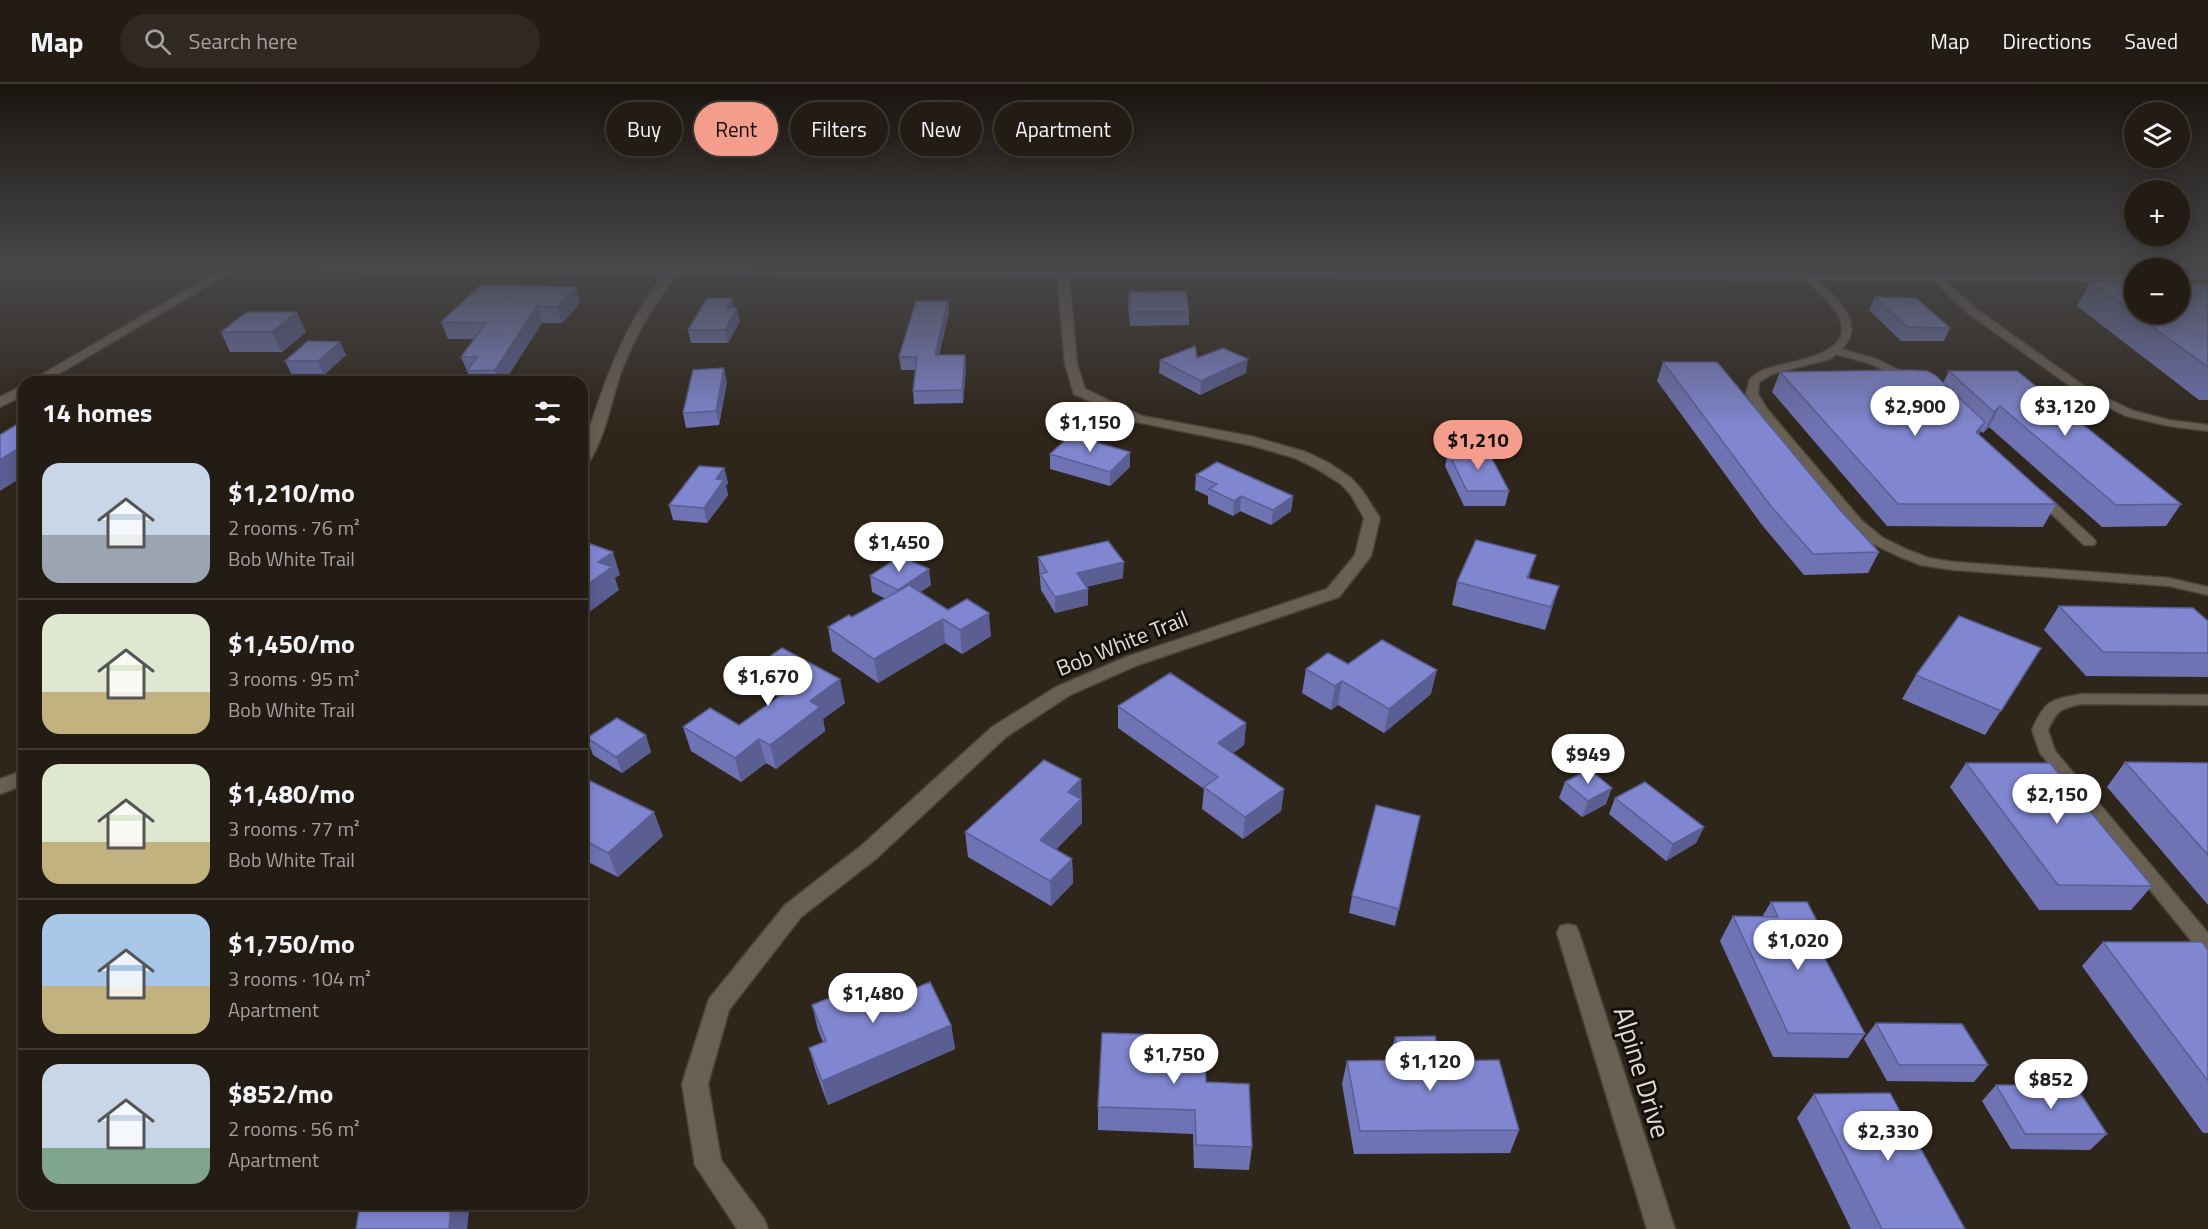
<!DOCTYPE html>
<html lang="en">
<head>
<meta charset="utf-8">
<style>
	:root { --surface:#231c14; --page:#2f2922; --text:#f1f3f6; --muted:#a3a1a0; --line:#403a34; --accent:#f49d8d }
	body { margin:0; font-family:"Titillium Web",sans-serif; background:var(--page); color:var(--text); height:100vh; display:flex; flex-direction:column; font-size:22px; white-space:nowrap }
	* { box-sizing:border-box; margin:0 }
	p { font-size:20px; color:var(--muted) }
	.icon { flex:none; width:33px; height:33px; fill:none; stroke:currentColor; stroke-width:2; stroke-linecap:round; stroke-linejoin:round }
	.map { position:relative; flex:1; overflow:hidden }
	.drawer { position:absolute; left:18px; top:292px; width:570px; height:834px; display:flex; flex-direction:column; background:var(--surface); border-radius:18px; box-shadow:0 3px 15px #0003,0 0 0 2px var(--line) }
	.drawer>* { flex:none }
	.banner { position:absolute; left:606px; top:18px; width:570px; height:54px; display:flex; gap:12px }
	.controls { position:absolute; left:2124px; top:18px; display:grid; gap:12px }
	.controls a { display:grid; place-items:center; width:66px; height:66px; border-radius:50%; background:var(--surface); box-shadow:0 3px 15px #0003,0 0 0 2px var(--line); font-size:30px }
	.price { position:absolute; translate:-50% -51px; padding:0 14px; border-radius:21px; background:#fff; color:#222; font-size:20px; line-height:39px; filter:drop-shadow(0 2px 3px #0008) }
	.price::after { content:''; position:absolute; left:50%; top:36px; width:18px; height:14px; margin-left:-9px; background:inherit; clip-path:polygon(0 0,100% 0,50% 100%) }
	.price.on { background:var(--accent); color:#111 }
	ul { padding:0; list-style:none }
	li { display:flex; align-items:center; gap:18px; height:150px; padding:0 24px }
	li+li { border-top:2px solid var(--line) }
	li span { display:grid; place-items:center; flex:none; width:168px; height:120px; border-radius:18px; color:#555 }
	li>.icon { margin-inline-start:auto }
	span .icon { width:72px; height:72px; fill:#fffc; stroke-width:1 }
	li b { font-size:26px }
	h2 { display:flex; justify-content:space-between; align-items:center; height:72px; padding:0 24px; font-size:26px }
	.tag { padding:0 21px; border-radius:27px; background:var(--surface); box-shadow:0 3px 15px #0003,0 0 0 2px var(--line); font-size:21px; line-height:54px }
	.tag.on { background:var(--accent); color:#111 }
	header { display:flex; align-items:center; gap:36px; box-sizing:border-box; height:84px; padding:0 30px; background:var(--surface); border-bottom:2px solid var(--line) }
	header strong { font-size:28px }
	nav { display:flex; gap:33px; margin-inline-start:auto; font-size:21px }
	.search { width:420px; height:54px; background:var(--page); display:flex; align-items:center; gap:15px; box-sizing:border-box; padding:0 21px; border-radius:33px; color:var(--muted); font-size:22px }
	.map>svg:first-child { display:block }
</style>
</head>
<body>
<header>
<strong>Map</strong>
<div class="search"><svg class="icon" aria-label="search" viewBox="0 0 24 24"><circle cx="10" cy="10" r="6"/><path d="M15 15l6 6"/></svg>Search here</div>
<nav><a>Map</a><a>Directions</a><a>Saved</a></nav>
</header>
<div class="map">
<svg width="2208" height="1145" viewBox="0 0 2208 1145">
	<rect width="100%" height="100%" fill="#2f261b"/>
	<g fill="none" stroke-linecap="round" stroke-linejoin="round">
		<g stroke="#4b443b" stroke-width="3">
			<path id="lane" d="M1526 183H1536L1543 193 1541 195H1535Z
				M1791 183H1802C1822 202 1873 236 1841 265L1876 275 1918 295 1917 297H1909L1868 279 1836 270 1830 275 1772 290 1759 298 1758 310 1767 325 1862 437 1883 454 1908 466 1929 474 1954 478 2169 494 2208 503V511L2169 502 1954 486 1921 481 1898 472 1873 460 1852 443 1758 329 1746 310 1750 295C1755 291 1760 287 1766 285 1792 276 1865 271 1835 226 1824 209 1804 198 1791 183Z
				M1933 192H1939L1976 225 2091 307 2134 327 2169 336 2208 341V347L2169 342 2126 332 2083 311 1968 229 1933 196Z
				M2039 407 2043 408 2094 455 2096 458 2094 461H2084L2035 414 2033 411Z
				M2082 610 2208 611V621L2082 620C2061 624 2057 626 2048 646L2055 667 2208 849V871L2201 869 2040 669 2032 646C2046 615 2050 616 2082 610Z"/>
		</g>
		<g stroke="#4b443b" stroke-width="3">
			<path id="street" d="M226 183H239L45 298H29Z
				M670 183H681C655 219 636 248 620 291 610 321 605 355 587 381L582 382V367C604 299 623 240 670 183Z
				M1063 188 1069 191 1077 280 1085 305 1142 332 1250 352 1306 368 1329 379 1351 394 1362 406 1380 434 1371 472 1339 513 1138 581 1070 611 1006 653 877 774 801 833 729 926 708 1000 721 1076 764 1135 768 1145H737L695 1081 682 1000 709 915 785 821 861 762 992 643 1056 603 1126 573 1327 505 1355 471 1364 434 1351 411 1341 400 1319 386 1295 374 1250 361 1132 337 1074 310 1065 280 1057 191Z
				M24 301V311L0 323V313Z
				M24 686V701L0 710V695Z
				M1568 840 1576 842 1579 849 1675 1145H1647L1557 849 1560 842Z"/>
		</g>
		<g stroke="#4b443b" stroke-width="3">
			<path id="secondary" d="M283 183 2134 191V197L399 190 288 186Z
				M2208 188V194L2180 196V190Z"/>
		</g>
		<use href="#lane" fill="#695f53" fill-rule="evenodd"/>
		<use href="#street" fill="#695f53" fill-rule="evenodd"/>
		<use href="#secondary" fill="#8d687d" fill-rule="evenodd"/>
	</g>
	<path fill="#6f73b3" d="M2091 197 2134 198V230H2180L2208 200V316H2199L2077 222Z
		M576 203 580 219 562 239H542L504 298H472L461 273 474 255H448L441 238Z
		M1129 208 1189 228V241L1130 242 1128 221Z
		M1875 213 1950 244 1944 257H1901L1869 226Z
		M732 214 734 224 740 237 728 259H691L688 246Z
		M948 217 949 229 939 271 966 284 963 319 914 320 913 307 916 286H901L899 273Z
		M221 248H306L282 268H230Z
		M346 271 324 291H292L285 277Z
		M1197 274 1246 289 1200 311 1159 289 1160 276Z
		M1663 278 1879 468 1868 489 1804 491 1762 441 1657 297Z
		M1949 287 2181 420 2166 442 2102 443 1989 343 1983 349 1981 347 1979 350 2056 420 2043 443 1887 442 1772 308 1780 288 1943 299Z
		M727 298 719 341 686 344 683 329Z
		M1130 368V383L1110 402 1050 385V370Z
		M1448 368 1509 407 1505 422H1464L1445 382Z
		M724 384 728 399 726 402 728 411 707 439 673 436 669 421Z
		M1196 391 1293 412 1291 427 1271 441 1240 427 1233 432 1208 420V412L1195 406Z
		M1038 473 1123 494 1086 503 1088 505V521L1055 529 1041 506Z
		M870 492 931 501 920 508 991 552 962 570 945 559 878 599 832 567 828 543 852 533 886 515 872 508Z
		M1457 498 1559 502 1545 546 1452 521Z
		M2059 522 2208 537V593L2086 592 2044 546Z
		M2041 564 1985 651 1902 615 1916 591Z
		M1348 580 1431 610 1384 649 1338 621 1331 626 1302 609 1306 585Z
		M757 581 845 619 823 635 825 647 776 685 766 679 741 698 691 667 683 643 739 641 778 613 763 605Z
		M1118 622 1246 639 1244 661 1233 669 1284 705 1281 727 1243 755 1202 725 1204 705 1118 644Z
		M587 654 651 668 622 689 593 671Z
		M2125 678 2208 679V821L2107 703Z
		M1966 679 2152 802 2131 826H2039L1950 703Z
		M582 693 663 752 618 793 582 775Z
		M1081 695 1082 739 1056 765 1072 775 1073 799 1051 822 968 773 965 748Z
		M1565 698 1606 720 1582 733 1559 714Z
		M1615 714 1704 743 1696 759 1666 777 1609 730Z
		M1420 732 1395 842 1349 829 1352 812Z
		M1771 818 1829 860 1823 870 1865 950 1848 974 1773 973 1720 857 1733 832 1762 833Z
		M2103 858 2208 866V1049H2203L2082 882Z
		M892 914 951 941 955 965 828 1021 816 988 809 964 823 958 818 946 812 921Z
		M1876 939 1988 981 1974 998 1887 997 1864 955Z
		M1395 953 1519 1046 1510 1069 1354 1070 1342 1000 1347 977 1389 976Z
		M1206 998 1252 1063 1249 1086 1194 1084 1193 1050 1098 1046V1023Z
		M1996 1001 2107 1050 2090 1066 2011 1065 1982 1017Z
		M1814 1010 1965 1145H1851L1797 1034Z"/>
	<path fill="#5a5e92" d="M576 203 580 219 562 239 557 223Z
		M732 214 735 227 727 224Z
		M948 217 949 229 936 284 935 271Z
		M537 222 542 239 504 298H499L495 286Z
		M737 224 740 237 728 259 725 246Z
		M297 228 306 248 282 268 272 248Z
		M340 258 346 271 324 291 318 277Z
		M965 271 966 284 963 319 962 306Z
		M1248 275 1246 289 1200 311 1201 297Z
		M724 284 727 298 719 341 716 327Z
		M2000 322 1989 343 1983 349 1994 328Z
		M1985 338 1974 359 1976 348Z
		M24 361V392L0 407V376Z
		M1130 368V383L1110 402V388Z
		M724 384 728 399 726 402 728 411 707 439 704 424 716 395Z
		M1241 412 1240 427 1233 432 1234 417Z
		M1293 412 1291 427 1271 441 1273 426Z
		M613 468 620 491 615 494 619 506 588 529V530L582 535V504L598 478Z
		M1536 471 1529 494 1521 517 1527 494Z
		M1124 478 1123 494 1078 505 1077 489Z
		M929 485 931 501 900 522 898 506Z
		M1559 502 1552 525 1545 546 1551 523Z
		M1088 505V521L1055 529V513Z
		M989 529 991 552 962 570 960 546Z
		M943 535 945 559 878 599 874 575Z
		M1437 586 1431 610 1384 649 1389 625Z
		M840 595 845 619 823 635 825 647 776 685 770 661 810 617Z
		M1342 597 1338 621 1331 626 1335 602Z
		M1246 639 1244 661 1216 681 1218 659Z
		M646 651 651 668 622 689 616 673Z
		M759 655 766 679 741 698 735 674Z
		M1081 695 1082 739 1041 781 1040 756 1068 708Z
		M1612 704 1606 720 1582 733 1588 717Z
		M1284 705 1281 727 1243 755 1245 733Z
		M654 728 663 752 618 793 608 769Z
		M1704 743 1696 759 1666 777 1673 760Z
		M1072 775 1073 799 1051 822 1050 797Z
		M951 941 955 965 828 1021 822 997Z
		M451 1120H470L467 1145H449Z"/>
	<path fill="#8186d0" stroke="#5a5e92" stroke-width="1.5" d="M2091 197 2134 198V229Z
		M2180 199 2208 200V283L2135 230H2180Z
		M481 201 576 203 557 223 537 222 495 286 467 287 477 273H461L486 239 441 238Z
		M1186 207 1189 228H1130L1129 208Z
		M1875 213 1916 214 1950 244 1907 243Z
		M707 214H732L727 224H737L725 246H688Z
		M916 217H948L935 271H965L962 306 913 307 917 273H899Z
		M247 228H297L272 248H221Z
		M308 257 340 258 318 277H285Z
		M1195 262 1197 274 1223 264 1248 275 1201 297 1160 276Z
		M1663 278H1717L1840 426 1879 468 1813 470 1770 421Z
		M724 284 716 327 683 329 693 286Z
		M1910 286 1927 287 1935 291 1985 338 1976 348 2056 420H1898L1780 288Z
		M1949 287H2017L2181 420 2116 421 2000 322 1994 328Z
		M19 339 24 340V361L0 376V351Z
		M1071 351 1130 368 1110 388 1050 370Z
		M1488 367 1509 407H1467L1448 368Z
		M1217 378 1293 412 1273 426 1241 412 1234 417 1209 405 1217 400 1196 391Z
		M699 382 724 384 716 395 724 396 704 424 669 421Z
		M1476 456 1536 471 1527 494 1559 502 1551 523 1457 498Z
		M582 457 613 468 598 478 612 483 582 504Z
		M1108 457 1124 478 1077 489 1088 505 1055 513 1040 490 1047 488 1038 473Z
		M900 472 929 485 898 506 870 492Z
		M909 501 948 526 967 515 989 529 960 546 943 535 874 575 828 543 849 531 852 533Z
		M2059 522 2193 524 2208 537V569L2103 568Z
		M1959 532 2041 564 2001 627 1916 591Z
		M1382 556 1437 586 1389 625 1342 597 1335 602 1306 585 1328 569 1348 580Z
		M782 564 840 595 810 617 820 623 770 661 759 655 735 674 683 643 710 624 739 641 794 602 757 581Z
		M1170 589 1246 639 1218 659 1284 705 1245 733 1204 703 1218 693 1118 622Z
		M617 634 646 651 616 673 587 654Z
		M1044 676 1081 695 1068 708 1081 715 1040 756 1072 775 1050 797 965 748Z
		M2125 678 2208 679V771Z
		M1966 679H2050L2152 802 2058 801Z
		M1589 685 1612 704 1588 717 1565 698Z
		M582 693 654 728 608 769 582 755Z
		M1645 698 1704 743 1673 760 1615 714Z
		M1376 721 1420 732 1399 825 1352 812Z
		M1771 818H1807L1829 860H1817L1865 950 1788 949 1733 832 1778 833Z
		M2103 858H2202L2208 866V997Z
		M882 893 892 914 930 898 951 941 822 997 809 964 826 957 812 921Z
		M1876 939 1962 940 1988 981H1899Z
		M1102 949 1204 952 1206 998 1249 1000 1252 1063 1196 1061 1195 1026 1098 1023Z
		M1435 952 1441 977 1499 976 1519 1046 1360 1047 1347 977 1400 976 1395 953Z
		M1996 1001H2075L2107 1050H2025Z
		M1890 1009 1965 1145H1882L1814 1010Z
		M360 1120H451L449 1145H356Z"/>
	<linearGradient id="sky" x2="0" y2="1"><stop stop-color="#1a150f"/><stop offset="0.53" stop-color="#47474a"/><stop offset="1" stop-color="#47474a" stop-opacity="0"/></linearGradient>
	<rect width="2208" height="344" fill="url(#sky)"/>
	<g text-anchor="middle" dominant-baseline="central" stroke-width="6" stroke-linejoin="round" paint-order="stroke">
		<g font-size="22" fill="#e0dbd3" stroke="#14100b">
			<text transform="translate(1122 559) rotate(-22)">Bob White Trail</text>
		</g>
		<g font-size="27" fill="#e0dbd3" stroke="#14100b">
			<text transform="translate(1643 988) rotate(73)">Alpine Drive</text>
		</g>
	</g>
</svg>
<div class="controls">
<a><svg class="icon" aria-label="layers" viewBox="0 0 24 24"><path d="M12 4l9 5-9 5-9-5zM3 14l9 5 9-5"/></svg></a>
<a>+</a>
<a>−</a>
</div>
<b class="price" style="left:1915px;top:353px">$2,900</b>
<b class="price" style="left:2065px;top:353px">$3,120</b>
<b class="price" style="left:1090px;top:369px">$1,150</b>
<b class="price on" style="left:1478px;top:387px">$1,210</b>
<b class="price" style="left:899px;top:489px">$1,450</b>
<b class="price" style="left:768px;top:623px">$1,670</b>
<b class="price" style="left:1588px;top:701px">$949</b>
<b class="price" style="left:2057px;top:741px">$2,150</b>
<b class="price" style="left:1798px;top:887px">$1,020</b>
<b class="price" style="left:873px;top:940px">$1,480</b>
<b class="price" style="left:1174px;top:1001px">$1,750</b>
<b class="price" style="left:1430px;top:1008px">$1,120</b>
<b class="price" style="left:2051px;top:1026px">$852</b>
<b class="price" style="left:1888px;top:1078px">$2,330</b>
<div class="banner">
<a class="tag">Buy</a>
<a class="tag on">Rent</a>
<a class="tag">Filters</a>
<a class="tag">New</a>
<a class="tag">Apartment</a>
</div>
<section class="drawer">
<h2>14 homes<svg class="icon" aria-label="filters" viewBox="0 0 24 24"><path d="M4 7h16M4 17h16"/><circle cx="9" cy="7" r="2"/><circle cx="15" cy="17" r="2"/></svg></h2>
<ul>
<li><span style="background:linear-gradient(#c9d6e8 60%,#9aa5b1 0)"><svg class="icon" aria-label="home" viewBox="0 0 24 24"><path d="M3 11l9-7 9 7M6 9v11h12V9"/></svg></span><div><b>$1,210/mo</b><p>2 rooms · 76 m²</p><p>Bob White Trail</p></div></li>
<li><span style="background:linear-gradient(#dfe7d0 65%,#c2b280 0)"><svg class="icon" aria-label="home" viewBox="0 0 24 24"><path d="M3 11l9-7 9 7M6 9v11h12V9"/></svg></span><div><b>$1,450/mo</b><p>3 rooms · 95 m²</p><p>Bob White Trail</p></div></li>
<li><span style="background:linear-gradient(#dfe7d0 65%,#c2b280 0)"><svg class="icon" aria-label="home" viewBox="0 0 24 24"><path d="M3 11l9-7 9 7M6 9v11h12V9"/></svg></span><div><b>$1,480/mo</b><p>3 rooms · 77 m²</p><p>Bob White Trail</p></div></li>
<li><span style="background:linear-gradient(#a9c7e8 60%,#c2b280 0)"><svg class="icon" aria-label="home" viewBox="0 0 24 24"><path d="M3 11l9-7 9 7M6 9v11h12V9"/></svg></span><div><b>$1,750/mo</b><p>3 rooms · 104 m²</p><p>Apartment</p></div></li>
<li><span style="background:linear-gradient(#c9d6e8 70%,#7fa58c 0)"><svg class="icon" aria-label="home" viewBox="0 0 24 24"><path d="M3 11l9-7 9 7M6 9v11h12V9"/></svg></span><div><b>$852/mo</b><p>2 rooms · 56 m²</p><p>Apartment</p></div></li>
</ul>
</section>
</div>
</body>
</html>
